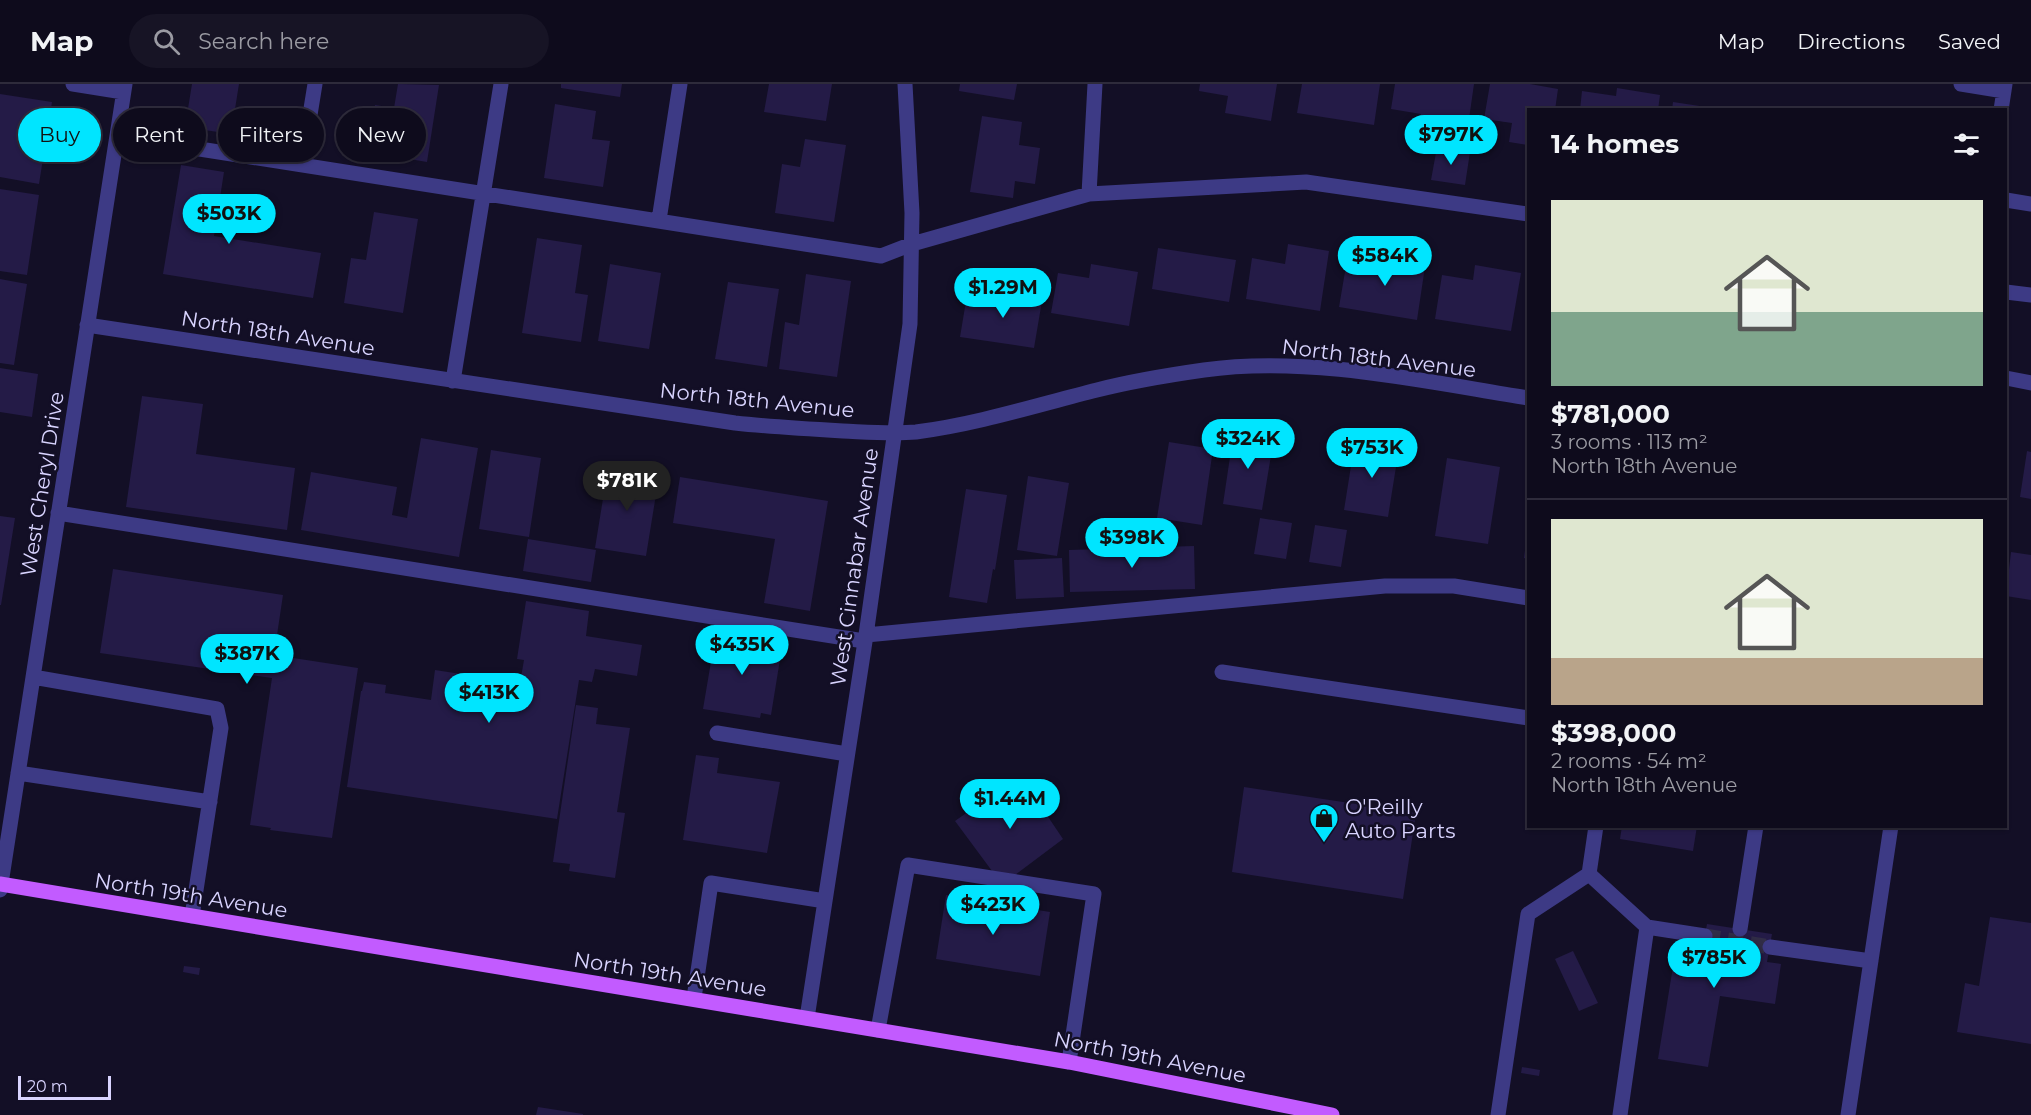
<!DOCTYPE html>
<html lang="en">
<head>
<meta charset="utf-8">
<style>
	:root { --surface:#0e0b1c; --page:#171425; --text:#f1f3f6; --muted:#9b9ba3; --line:#2e2b3b; --accent:#00e5ff }
	body { margin:0; font-family:Montserrat,sans-serif; background:var(--page); color:var(--text); height:100vh; display:flex; flex-direction:column; font-size:22px; white-space:nowrap }
	* { box-sizing:border-box; margin:0 }
	p { font-size:20px; color:var(--muted) }
	.icon { flex:none; width:33px; height:33px; fill:none; stroke:currentColor; stroke-width:2; stroke-linecap:round; stroke-linejoin:round }
	.map { position:relative; flex:1; overflow:hidden }
	.drawer { position:absolute; left:1527px; top:24px; width:480px; height:720px; display:flex; flex-direction:column; background:var(--surface); border-radius:0px; box-shadow:0 2px 4px #0004,0 0 0 2px var(--line) }
	.drawer>* { flex:none }
	.guide { position:absolute; left:18px; top:24px; width:570px; height:54px; display:flex; gap:12px }
	.scale { position:absolute; left:18px; bottom:15px; width:93px; box-sizing:border-box; padding-left:6px; border:3px solid #d9d4ff; border-top:0; font-size:16px; line-height:21px; white-space:nowrap; color:#d9d4ff; -webkit-text-stroke:4px #130f26; paint-order:stroke }
	.price { position:absolute; translate:-50% -51px; padding:0 14px; border-radius:21px; background:var(--accent); color:#111; font-size:20px; line-height:39px; filter:drop-shadow(0 2px 3px #0008) }
	.price::after { content:''; position:absolute; left:50%; top:36px; width:18px; height:14px; margin-left:-9px; background:inherit; clip-path:polygon(0 0,100% 0,50% 100%) }
	.price.current { background:#222; color:#fff }
	ul { padding:0; list-style:none }
	li { display:grid; align-content:center; gap:12px; height:318px; padding:0 24px }
	li+li { border-top:2px solid var(--line) }
	li span { display:grid; place-items:center; height:186px; border-radius:0px; color:#555 }
	li>.icon { margin-inline-start:auto }
	span .icon { width:108px; height:108px; fill:#fffc; stroke-width:1 }
	li b { font-size:26px }
	h2 { display:flex; justify-content:space-between; align-items:center; height:72px; padding:0 24px; font-size:26px }
	.pill { padding:0 21px; border-radius:27px; background:var(--surface); box-shadow:0 2px 4px #0004,0 0 0 2px var(--line); font-size:21px; line-height:54px }
	.pill.current { background:var(--accent); color:#111 }
	header { display:flex; align-items:center; gap:36px; box-sizing:border-box; height:84px; padding:0 30px; background:var(--surface); border-bottom:2px solid var(--line) }
	header strong { font-size:28px }
	nav { display:flex; gap:33px; margin-inline-start:auto; font-size:21px }
	.search { width:420px; height:54px; background:var(--page); display:flex; align-items:center; gap:15px; box-sizing:border-box; padding:0 21px; border-radius:33px; color:var(--muted); font-size:22px }
	.map>svg:first-child { display:block }
</style>
</head>
<body>
<header>
<strong>Map</strong>
<div class="search"><svg class="icon" aria-label="search" viewBox="0 0 24 24"><circle cx="10" cy="10" r="6"/><path d="M15 15l6 6"/></svg>Search here</div>
<nav><a>Map</a><a>Directions</a><a>Saved</a></nav>
</header>
<div class="map">
<svg width="2031" height="1031" viewBox="0 0 2031 1031">
	<rect width="100%" height="100%" fill="#130f26"/>
	<path fill="#241b47" d="M192 0H239L231 50 185 43Z
		M398 0 439 1 427 78 368 68 375 21 394 24Z
		M561 0H622L620 13 561 4Z
		M769 0H832L826 37 764 28Z
		M960 0H1017L1014 16 959 7Z
		M1200 0H1277L1271 37 1225 29 1228 12 1199 7Z
		M1302 0H1380L1374 41 1297 29Z
		M1395 0H1474L1467 49 1419 41 1421 30 1391 25Z
		M1490 0H1530L1558 5 1555 26H1528V61L1509 58 1512 39 1484 35Z
		M1617 4 1660 11 1658 26H1580L1582 7 1616 12Z
		M0 10 52 18 39 100 0 93Z
		M1673 18 1713 24V26H1672Z
		M555 20 596 27 592 55 610 57 603 103 544 94Z
		M982 32 1022 38 1019 61 1040 64 1035 100 1015 97 1013 114 970 108Z
		M805 55 846 61 834 138 775 129 782 80 800 83Z
		M1437 63 1470 68 1465 101 1431 96Z
		M181 81 224 88 214 152 321 169 313 214 163 190Z
		M0 105 39 111 27 191 0 187Z
		M374 128 418 135 403 229 344 219 351 174 366 176Z
		M537 154 582 161 575 209 588 211 581 258 522 249Z
		M1288 160 1329 167 1320 227 1246 215 1252 174 1285 180Z
		M1158 164 1236 176 1229 218 1152 205Z
		M1377 168 1426 176 1417 236 1339 223 1346 182 1374 186Z
		M610 180 661 189 649 265 598 257Z
		M1091 180 1138 188 1129 242 1051 229 1058 189 1089 194Z
		M1475 181 1521 189 1511 247 1435 235 1442 191 1473 196Z
		M806 190 851 197 837 293 779 285 785 238 799 241Z
		M0 195 27 200 14 281 0 279Z
		M728 198 779 205 767 283 715 275Z
		M1005 205 1043 211 1034 264 960 253 967 211 1003 217Z
		M0 284 38 290 32 333 0 328Z
		M142 312 203 320 196 370 295 384 287 446 126 423Z
		M1234 346 1274 353 1262 426 1223 420Z
		M421 354 478 364 459 473 301 446 311 388 397 403 392 431 407 434Z
		M1355 357 1399 364 1388 433 1344 426Z
		M1169 358 1213 365 1202 441 1157 434Z
		M491 366 541 374 529 453 479 445Z
		M2027 367 2031 368V415L2020 413Z
		M1447 374 1500 383 1488 460 1435 452Z
		M608 384 659 392 646 472 595 464Z
		M1028 392 1069 399 1057 472 1017 466Z
		M680 393 828 417 810 527 764 519 775 455 673 439Z
		M966 405 1007 411 995 486 993 485 987 519 949 513Z
		M0 432 15 434 1 521H0Z
		M1260 434 1292 439 1286 475 1254 470Z
		M1315 441 1347 446 1341 483 1309 478Z
		M1527 451H1528V475L1524 474Z
		M528 455 596 466 591 498 523 487Z
		M1194 462 1195 505 1070 508 1069 466Z
		M2011 468 2031 471V516L2006 512Z
		M1062 474 1064 513 1016 515 1014 476Z
		M113 485 283 511 274 571 358 584 332 754 270 746 271 744 250 741 272 594 100 569Z
		M526 517 589 527 586 552 642 561 637 592 595 585 592 598 579 596 557 735 347 703 361 607H362L364 598 386 601 385 609 431 616 435 586 461 590 456 621 467 622 472 592 520 599 524 576 517 575Z
		M716 548 772 557 771 561 782 563 771 631 761 629 760 634 703 625Z
		M576 621 598 624 596 640 630 644 617 728 625 729 615 794 569 787 570 780 553 778Z
		M696 671 719 674 717 689 780 698 767 769 683 756Z
		M1004 702 1030 706 1063 755 1015 791 992 787 955 737Z
		M1244 703 1416 729 1403 815 1232 788Z
		M1622 742H1697L1693 767 1620 755Z
		M946 811 1050 828 1040 892 936 875Z
		M1990 833 2031 839V960L1957 948 1965 899 1979 902Z
		M1707 840 1772 850 1767 878 1781 880 1775 920 1720 912 1708 983 1658 975 1676 864 1702 868Z
		M1573 867 1598 919 1579 927 1555 875Z
		M184 882 200 884 199 891 183 888Z
		M1522 983 1540 986 1539 992 1521 989Z
		M538 1023 583 1030V1031H536Z"/>
	<g fill="none" stroke-linecap="round" stroke-linejoin="round">
		<path stroke="#312d47" stroke-width="15" stroke-dasharray="15 8" stroke-linecap="butt" d="M1705 852 1770 863"/>
		<path stroke="#3d3a85" stroke-width="15" d="M73 0 123 8
			M1961 0 2004 7
			M2001 26 2005 0
			M117 52 881 172 912 160 1089 110 1306 98 1528 130
			M302 80 315 0
			M1089 110 1095 0
			M2006 116 2031 120
			M659 136 680 0
			M2006 208 2031 211
			M87 241 735 339C771 343 807 345 843 347 867 348 892 350 916 348 978 340 1037 321 1097 306 1132 297 1169 291 1204 286 1307 271 1427 298 1528 314
			M2006 294 2031 299
			M453 297 501 0
			M58 429 864 557
			M866 551 1385 502H1454L1528 514
			M1222 588 1528 634
			M33 593 217 625 221 644 192 832
			M717 649 847 670
			M18 689 210 718
			M1596 742 1589 790 1647 843 1620 1031
			M0 806 125 0
			M1647 843 1705 852
			M1740 845 1756 742
			M1770 863 1871 877
			M694 914 711 799 825 817
			M807 934 866 551 910 240 912 129 905 0
			M878 946 908 781 1094 810 1069 978
			M1498 1031 1528 830 1589 790
			M1848 1031 1891 742"/>
		<path stroke="#c25bff" stroke-width="15" d="M0 800 1069 978 1332 1031"/>
	</g>
	<defs>
		<g id="shop-pin" transform="scale(1.5)"><path d="M0 17L-7.5 6A9.5 9.5 0 1 1 7.5 6Z" fill="#00e5ff" stroke="#130f26"/><path d="M-5-2.5h2.3a2.7 3.5 0 0 1 5.4 0H5L5.5 6h-11ZM-1.5-2.5h3a1.5 2.3 0 0 0-3 0Z" fill="#111"/></g>
	</defs>
	<g fill-rule="evenodd">
		<use href="#shop-pin" x="1324" y="734"/>
	</g>
	<g text-anchor="middle" dominant-baseline="central" stroke-width="5" stroke-linejoin="round" paint-order="stroke">
		<g font-size="21" fill="#d9d4ff" stroke="#130f26">
			<text transform="translate(278 249) rotate(9)">North 18th Avenue</text>
			<text transform="translate(1379 274) rotate(7)">North 18th Avenue</text>
			<text transform="translate(757 316) rotate(6)">North 18th Avenue</text>
			<text transform="translate(42 400) rotate(-81)">West Cheryl Drive</text>
			<text transform="translate(854 483) rotate(-82)">West Cinnabar Avenue</text>
			<text transform="translate(191 811) rotate(9)">North 19th Avenue</text>
			<text transform="translate(670 890) rotate(9)">North 19th Avenue</text>
			<text transform="translate(1150 973) rotate(11)">North 19th Avenue</text>
		</g>
		<g font-size="21" fill="#d9d4ff" stroke="#130f26" text-anchor="start">
			<text x="1345" y="722">O'Reilly<tspan x="1345" dy="24">Auto Parts</tspan></text>
		</g>
	</g>
</svg>
<div class="scale">20 m</div>
<b class="price" style="left:1451px;top:82px">$797K</b>
<b class="price" style="left:229px;top:161px">$503K</b>
<b class="price" style="left:1385px;top:203px">$584K</b>
<b class="price" style="left:1003px;top:235px">$1.29M</b>
<b class="price" style="left:1248px;top:386px">$324K</b>
<b class="price" style="left:1372px;top:395px">$753K</b>
<b class="price current" style="left:627px;top:428px">$781K</b>
<b class="price" style="left:1132px;top:485px">$398K</b>
<b class="price" style="left:742px;top:592px">$435K</b>
<b class="price" style="left:247px;top:601px">$387K</b>
<b class="price" style="left:489px;top:640px">$413K</b>
<b class="price" style="left:1010px;top:746px">$1.44M</b>
<b class="price" style="left:993px;top:852px">$423K</b>
<b class="price" style="left:1714px;top:905px">$785K</b>
<div class="guide">
<a class="pill current">Buy</a>
<a class="pill">Rent</a>
<a class="pill">Filters</a>
<a class="pill">New</a>
</div>
<section class="drawer">
<h2>14 homes<svg class="icon" aria-label="filters" viewBox="0 0 24 24"><path d="M4 7h16M4 17h16"/><circle cx="9" cy="7" r="2"/><circle cx="15" cy="17" r="2"/></svg></h2>
<ul>
<li><span style="background:linear-gradient(#dfe7d0 60%,#7fa58c 0)"><svg class="icon" aria-label="home" viewBox="0 0 24 24"><path d="M3 11l9-7 9 7M6 9v11h12V9"/></svg></span><div><b>$781,000</b><p>3 rooms · 113 m²</p><p>North 18th Avenue</p></div></li>
<li><span style="background:linear-gradient(#dfe7d0 75%,#b9a48a 0)"><svg class="icon" aria-label="home" viewBox="0 0 24 24"><path d="M3 11l9-7 9 7M6 9v11h12V9"/></svg></span><div><b>$398,000</b><p>2 rooms · 54 m²</p><p>North 18th Avenue</p></div></li>
</ul>
</section>
</div>
</body>
</html>
